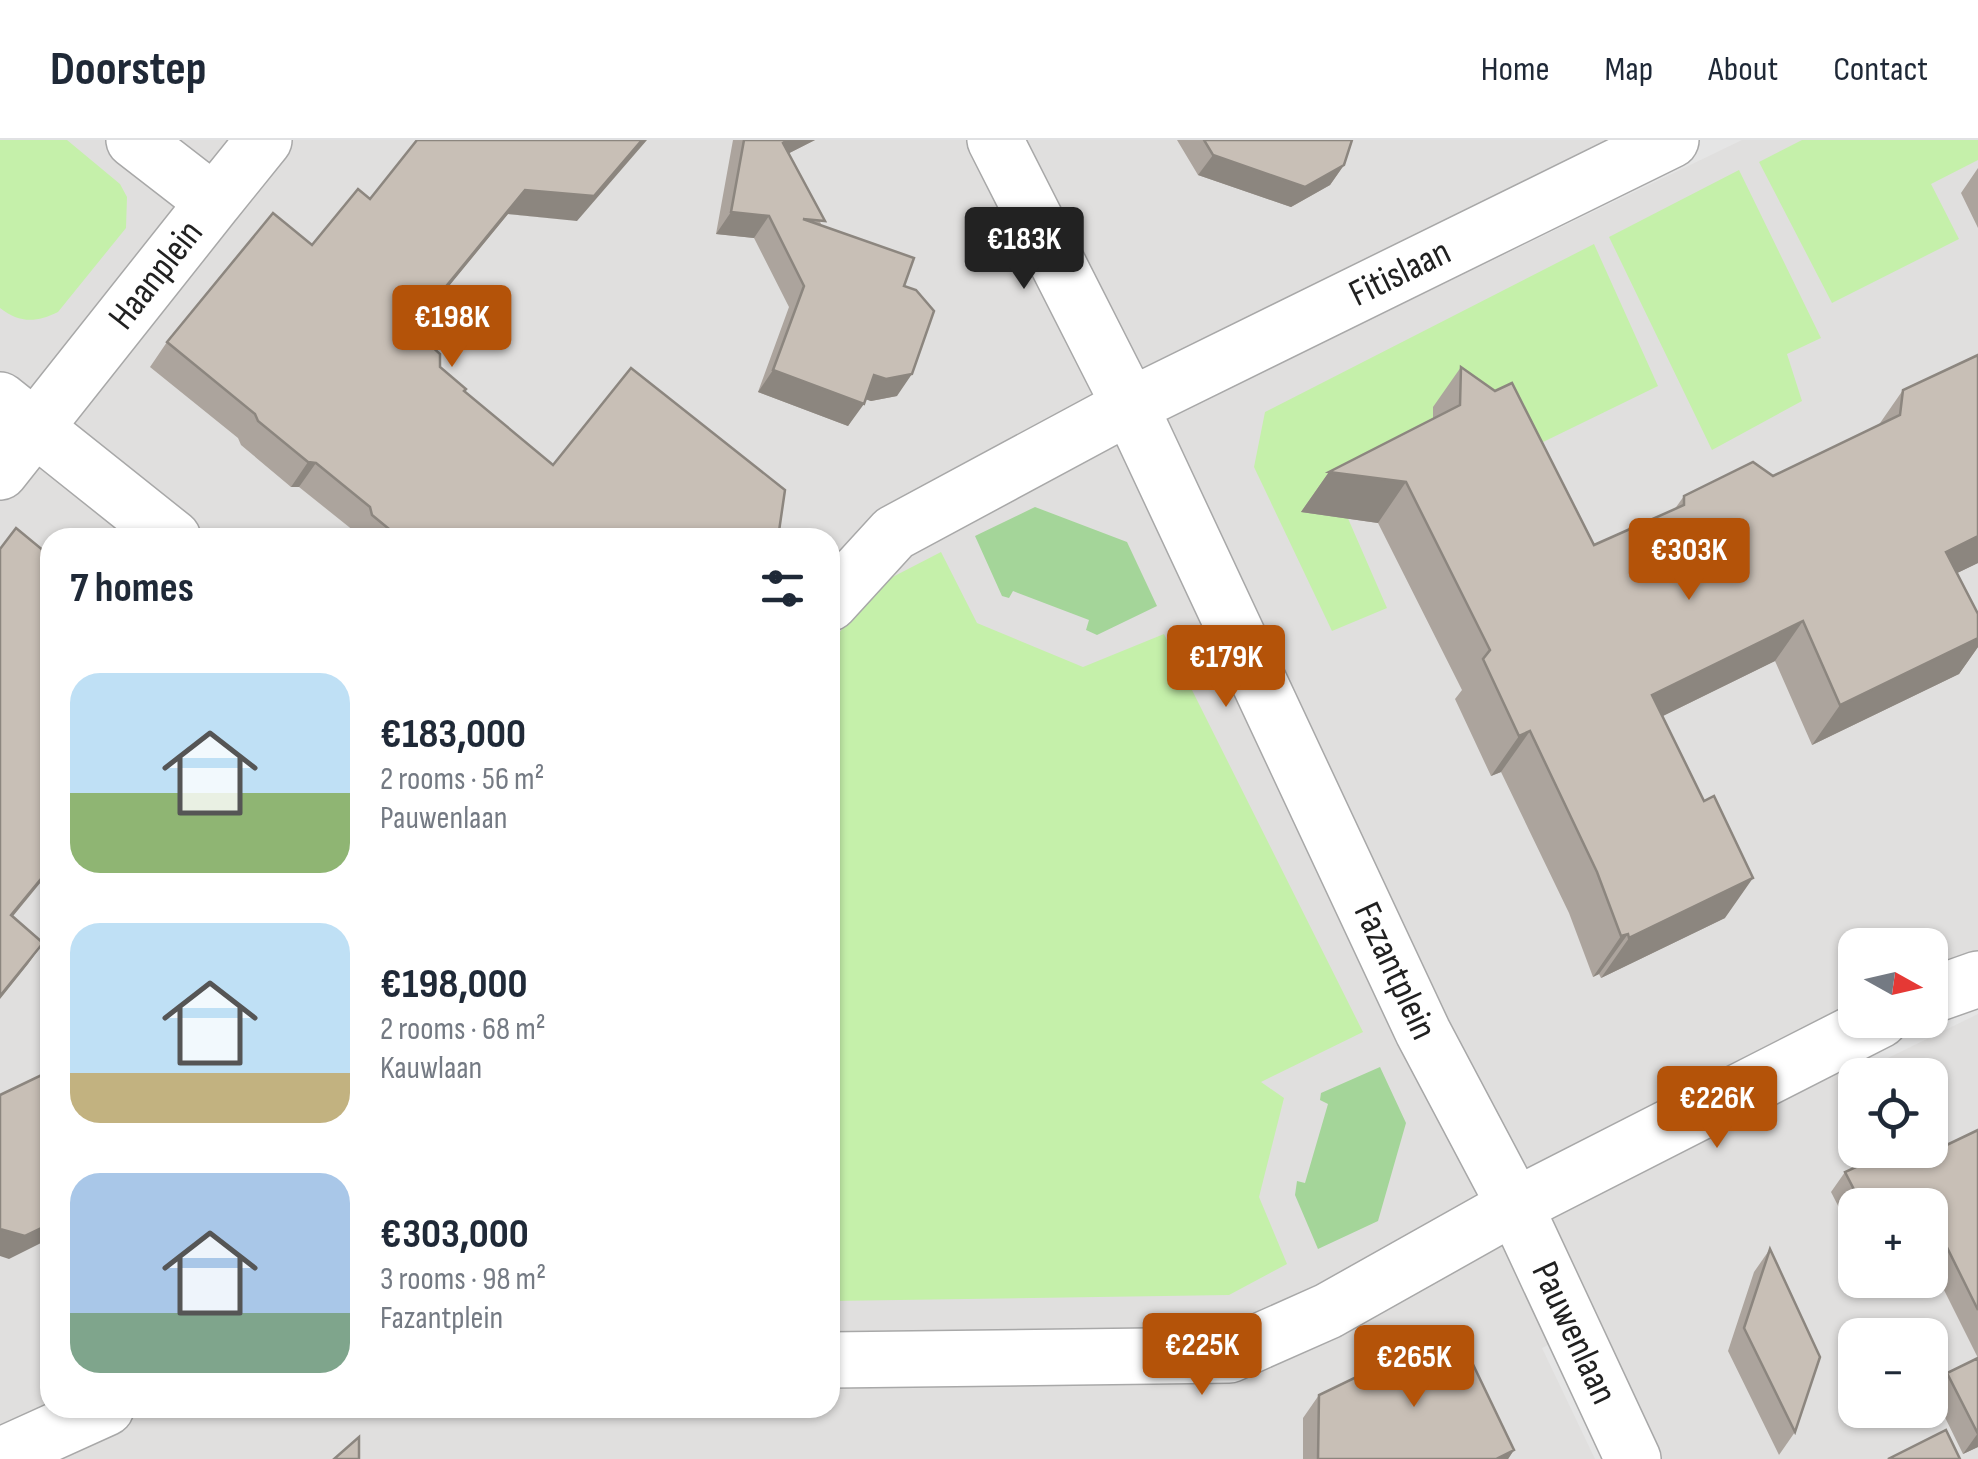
<!DOCTYPE html>
<html lang="en">
<head>
<meta charset="utf-8">
<style>
	:root { --surface:#fff; --page:#f2f2f3; --text:#1f2937; --muted:#747a83; --line:#e0e1e3; --accent:#b45309 }
	body { margin:0; font-family:"Sofia Sans Condensed",sans-serif; background:var(--page); color:var(--text); height:100vh; display:flex; flex-direction:column; font-size:38px; white-space:nowrap }
	* { box-sizing:border-box; margin:0 }
	p { font-size:32px; color:var(--muted) }
	.icon { flex:none; width:55px; height:55px; fill:none; stroke:currentColor; stroke-width:2; stroke-linecap:round; stroke-linejoin:round }
	.map { position:relative; flex:1; overflow:hidden }
	.side { position:absolute; left:40px; top:388px; width:800px; height:890px; display:flex; flex-direction:column; background:var(--surface); border-radius:30px; box-shadow:0 2px 8px #0004 }
	.side>* { flex:none }
	.needle { width:65px; rotate:98deg }
	.fabs { position:absolute; left:1838px; top:788px; display:grid; gap:20px }
	.fabs a { display:grid; place-items:center; width:110px; height:110px; border-radius:20px; background:var(--surface); box-shadow:0 2px 8px #0004; font-size:50px }
	.price { position:absolute; translate:-50% -85px; padding:0 22px; border-radius:10px; background:var(--accent); color:#fff; font-size:32px; line-height:65px; filter:drop-shadow(0 2px 5px #0008) }
	.price::after { content:''; position:absolute; left:50%; top:60px; width:30px; height:22px; margin-left:-15px; background:inherit; clip-path:polygon(0 0,100% 0,50% 100%) }
	.price.current { background:#222; color:#fff }
	ul { padding:0; list-style:none }
	li { display:flex; align-items:center; gap:30px; height:250px; padding:0 30px }
	li span { display:grid; place-items:center; flex:none; width:280px; height:200px; border-radius:30px; color:#555 }
	li>.icon { margin-inline-start:auto }
	span .icon { width:120px; height:120px; fill:#fffc; stroke-width:1 }
	li b { font-size:42px }
	h2 { display:flex; justify-content:space-between; align-items:center; height:120px; padding:0 30px; font-size:42px }
	header { display:flex; align-items:center; gap:60px; box-sizing:border-box; height:140px; padding:0 50px; background:var(--surface); border-bottom:2px solid var(--line) }
	header strong { font-size:48px }
	nav { display:flex; gap:55px; margin-inline-start:auto; font-size:35px }
	.map>svg:first-child { display:block }
</style>
</head>
<body>
<header>
<strong>Doorstep</strong>
<nav><a>Home</a><a>Map</a><a>About</a><a>Contact</a></nav>
</header>
<div class="map">
<svg width="1978" height="1319" viewBox="0 0 1978 1319">
	<rect width="100%" height="100%" fill="#f2f0e8"/>
	<path fill="#e0dfde" fill-rule="evenodd" d="M0 0H1978V1319H0ZM50 398H830V1268H50ZM1855 805H1930V880H1855ZM1855 935H1930V1010H1855ZM1855 1065H1930V1140H1855ZM1855 1195H1930V1270H1855Z"/>
	<path fill="#c5f0aa" d="M0 0H67L120 44 127 57 126 88 58 172C36 183 19 183 0 168Z
		M1802 0H1978V20L1931 44 1959 99 1832 163 1759 22Z
		M1739 30 1821 198 1787 214 1802 261 1712 310 1609 97Z
		M1594 104 1658 246 1537 305 1333 344 1387 468 1332 491 1254 327 1265 272Z
		M941 412 977 483 1083 527 1164 494 1363 892 1261 942 1284 958 1259 1057 1287 1124 1229 1155 830 1161V504L879 444Z"/>
	<path fill="#a4d599" d="M1035 367 1127 402 1157 466 1097 495 1086 490 1089 480 1013 451 1009 458 1002 456 975 396Z
		M1380 927 1406 983 1378 1081 1318 1109 1295 1055 1297 1041 1305 1043 1328 964 1320 960 1321 953Z"/>
	<path fill="#e5e5e5" d="M1697 0H1742L1268 229 1261 212Z
		M1978 855V874L1851 936 1844 920Z
		M1556 1201 1613 1319H1595L1542 1208Z"/>
	<g fill="none" stroke-linecap="round" stroke-linejoin="round">
		<g stroke="#a8a8a8" stroke-width="58">
			<path id="minor" d="M995 0 1130 266 1671 0
				M214 62 264 0
				M0 260 173 398
				M0 332 214 62 134 0
				M830 463 894 393 1130 266 1423 892 1515 1066 1633 1319
				M1930 856 1978 839
				M830 1220 1229 1215 1328 1171 1515 1066 1880 880
				M0 1316 106 1268"/>
		</g>
		<use href="#minor" stroke="#fff" stroke-width="55"/>
	</g>
	<path fill="#aca49d" d="M733 0H815L789 13 822 86 904 146 897 256 871 261 865 259 848 286 758 252 789 167 754 98 716 94Z
		M1177 0H1352L1344 25 1330 45 1291 67 1198 35Z
		M1978 28V88L1961 53Z
		M370 59 577 81 508 74 413 189 440 227 464 251 553 325 778 398H355L354 391 299 347H291L241 305 238 298 150 227 167 202 312 105Z
		M1978 215V423L1957 433 1978 474V507L1959 534 1812 605 1775 521 1663 576 1725 778 1601 838 1599 834 1593 837 1569 773 1501 632 1491 636 1455 559 1462 550 1378 383 1301 372 1329 332 1433 279V267L1461 227 1594 405 1674 370 1684 356 1773 336 1878 286 1903 250Z
		M1978 990V1307L1963 1314 1933 1253 1947 1233 1978 1218 1930 1122V1065H1855V1099L1831 1052 1845 1032 1907 1024Z
		M1770 1109 1795 1292 1779 1315 1728 1211 1754 1132Z
		M1319 1255 1514 1310 1508 1319H1303V1278Z"/>
	<path fill="#8c867f" d="M642 0H647L577 81 508 74 395 212 412 188 525 50Z
		M788 0H815L768 24 783 3Z
		M1213 15 1344 25 1330 45 1291 67 1198 35Z
		M731 72 769 76 754 98 716 94Z
		M773 230 864 264 848 286 758 252Z
		M912 234 897 256 871 261 859 257 874 235Z
		M308 322 316 323 299 347H291Z
		M1329 332 1406 342 1378 383 1301 372Z
		M1978 396V423L1918 452 1946 412Z
		M1803 481 1775 521 1624 595 1652 555Z
		M1978 498V507L1959 534 1812 605 1840 565Z
		M1530 591 1501 632 1491 636 1519 596Z
		M50 728V731L0 792 11 775Z
		M1753 738 1725 778 1601 838 1629 798Z
		M1628 794 1599 834 1593 837 1621 796Z
		M43 803 28 824 0 859V856Z
		M50 1084 49 1099 9 1119 0 1116V1089Z
		M1978 1293V1307L1963 1314Z
		M1514 1310 1508 1319H1496Z"/>
	<path fill="#c8bfb6" stroke="#8c867f" stroke-width="2.5" d="M417 0H642L594 56 525 50 412 188 440 214V227L466 249 464 251 553 325 631 228 785 350 778 398H400L372 375 370 367 316 323 308 322 258 281 255 274 167 202 273 73 312 105 358 49 370 59Z
		M744 0H788L783 3 825 81 803 79 914 118 904 146 916 150 934 171 912 234 886 239 874 235 864 264 773 230 804 146 769 76 731 72Z
		M1204 0H1352L1344 25 1305 47 1213 15Z
		M1978 215V396L1946 412 1978 474V498L1840 565 1803 481 1652 555 1704 661 1714 656 1753 738 1629 798 1628 794 1621 796 1597 732 1530 591 1519 596 1483 519 1490 510 1406 342 1329 332 1460 265 1461 227 1495 251 1512 243 1594 405 1684 365V356L1753 322 1773 336 1900 275 1903 250Z
		M16 388 50 416V728L11 775 43 803 0 856V409Z
		M50 931V1084L25 1096 0 1089V955Z
		M1978 990V1170L1930 1073V1065H1862L1845 1032 1893 1010H1901L1907 1024Z
		M1770 1109 1820 1217 1795 1292 1744 1188Z
		M1456 1189 1514 1310 1496 1319H1318L1319 1255Z
		M1978 1218V1294L1947 1233Z
		M1946 1290 1960 1319H1888Z
		M359 1297V1319H334Z"/>
	<g text-anchor="middle" dominant-baseline="central" stroke-width="8" stroke-linejoin="round" paint-order="stroke">
		<g font-size="38" fill="#212121" stroke="#fff">
			<text transform="translate(1400 133) rotate(-26)">Fitislaan</text>
			<text transform="translate(156 135) rotate(-52)">Haanplein</text>
			<text transform="translate(1395 831) rotate(65)">Fazantplein</text>
			<text transform="translate(1574 1193) rotate(65)">Pauwenlaan</text>
		</g>
	</g>
</svg>
<div class="fabs">
<a><svg class="needle" viewBox="-14 -14 28 28"><path d="M0-13l5 13h-10z" fill="#e53935"/><path d="M0 13l5-13h-10z" fill="#747a83"/></svg></a>
<a><svg class="icon" aria-label="locate" viewBox="0 0 24 24"><circle cx="12" cy="12" r="6"/><path d="M12 2v4M12 18v4M2 12h4M18 12h4"/></svg></a>
<a>+</a>
<a>−</a>
</div>
<b class="price current" style="left:1024px;top:152px">€183K</b>
<b class="price" style="left:452px;top:230px">€198K</b>
<b class="price" style="left:1689px;top:463px">€303K</b>
<b class="price" style="left:1226px;top:570px">€179K</b>
<b class="price" style="left:1717px;top:1011px">€226K</b>
<b class="price" style="left:1202px;top:1258px">€225K</b>
<b class="price" style="left:1414px;top:1270px">€265K</b>
<section class="side">
<h2>7 homes<svg class="icon" aria-label="filters" viewBox="0 0 24 24"><path d="M4 7h16M4 17h16"/><circle cx="9" cy="7" r="2"/><circle cx="15" cy="17" r="2"/></svg></h2>
<ul>
<li><span style="background:linear-gradient(#bfe0f5 60%,#8fb573 0)"><svg class="icon" aria-label="home" viewBox="0 0 24 24"><path d="M3 11l9-7 9 7M6 9v11h12V9"/></svg></span><div><b>€183,000</b><p>2 rooms · 56 m²</p><p>Pauwenlaan</p></div></li>
<li><span style="background:linear-gradient(#bfe0f5 75%,#c2b280 0)"><svg class="icon" aria-label="home" viewBox="0 0 24 24"><path d="M3 11l9-7 9 7M6 9v11h12V9"/></svg></span><div><b>€198,000</b><p>2 rooms · 68 m²</p><p>Kauwlaan</p></div></li>
<li><span style="background:linear-gradient(#a9c7e8 70%,#7fa58c 0)"><svg class="icon" aria-label="home" viewBox="0 0 24 24"><path d="M3 11l9-7 9 7M6 9v11h12V9"/></svg></span><div><b>€303,000</b><p>3 rooms · 98 m²</p><p>Fazantplein</p></div></li>
</ul>
</section>
</div>
</body>
</html>
